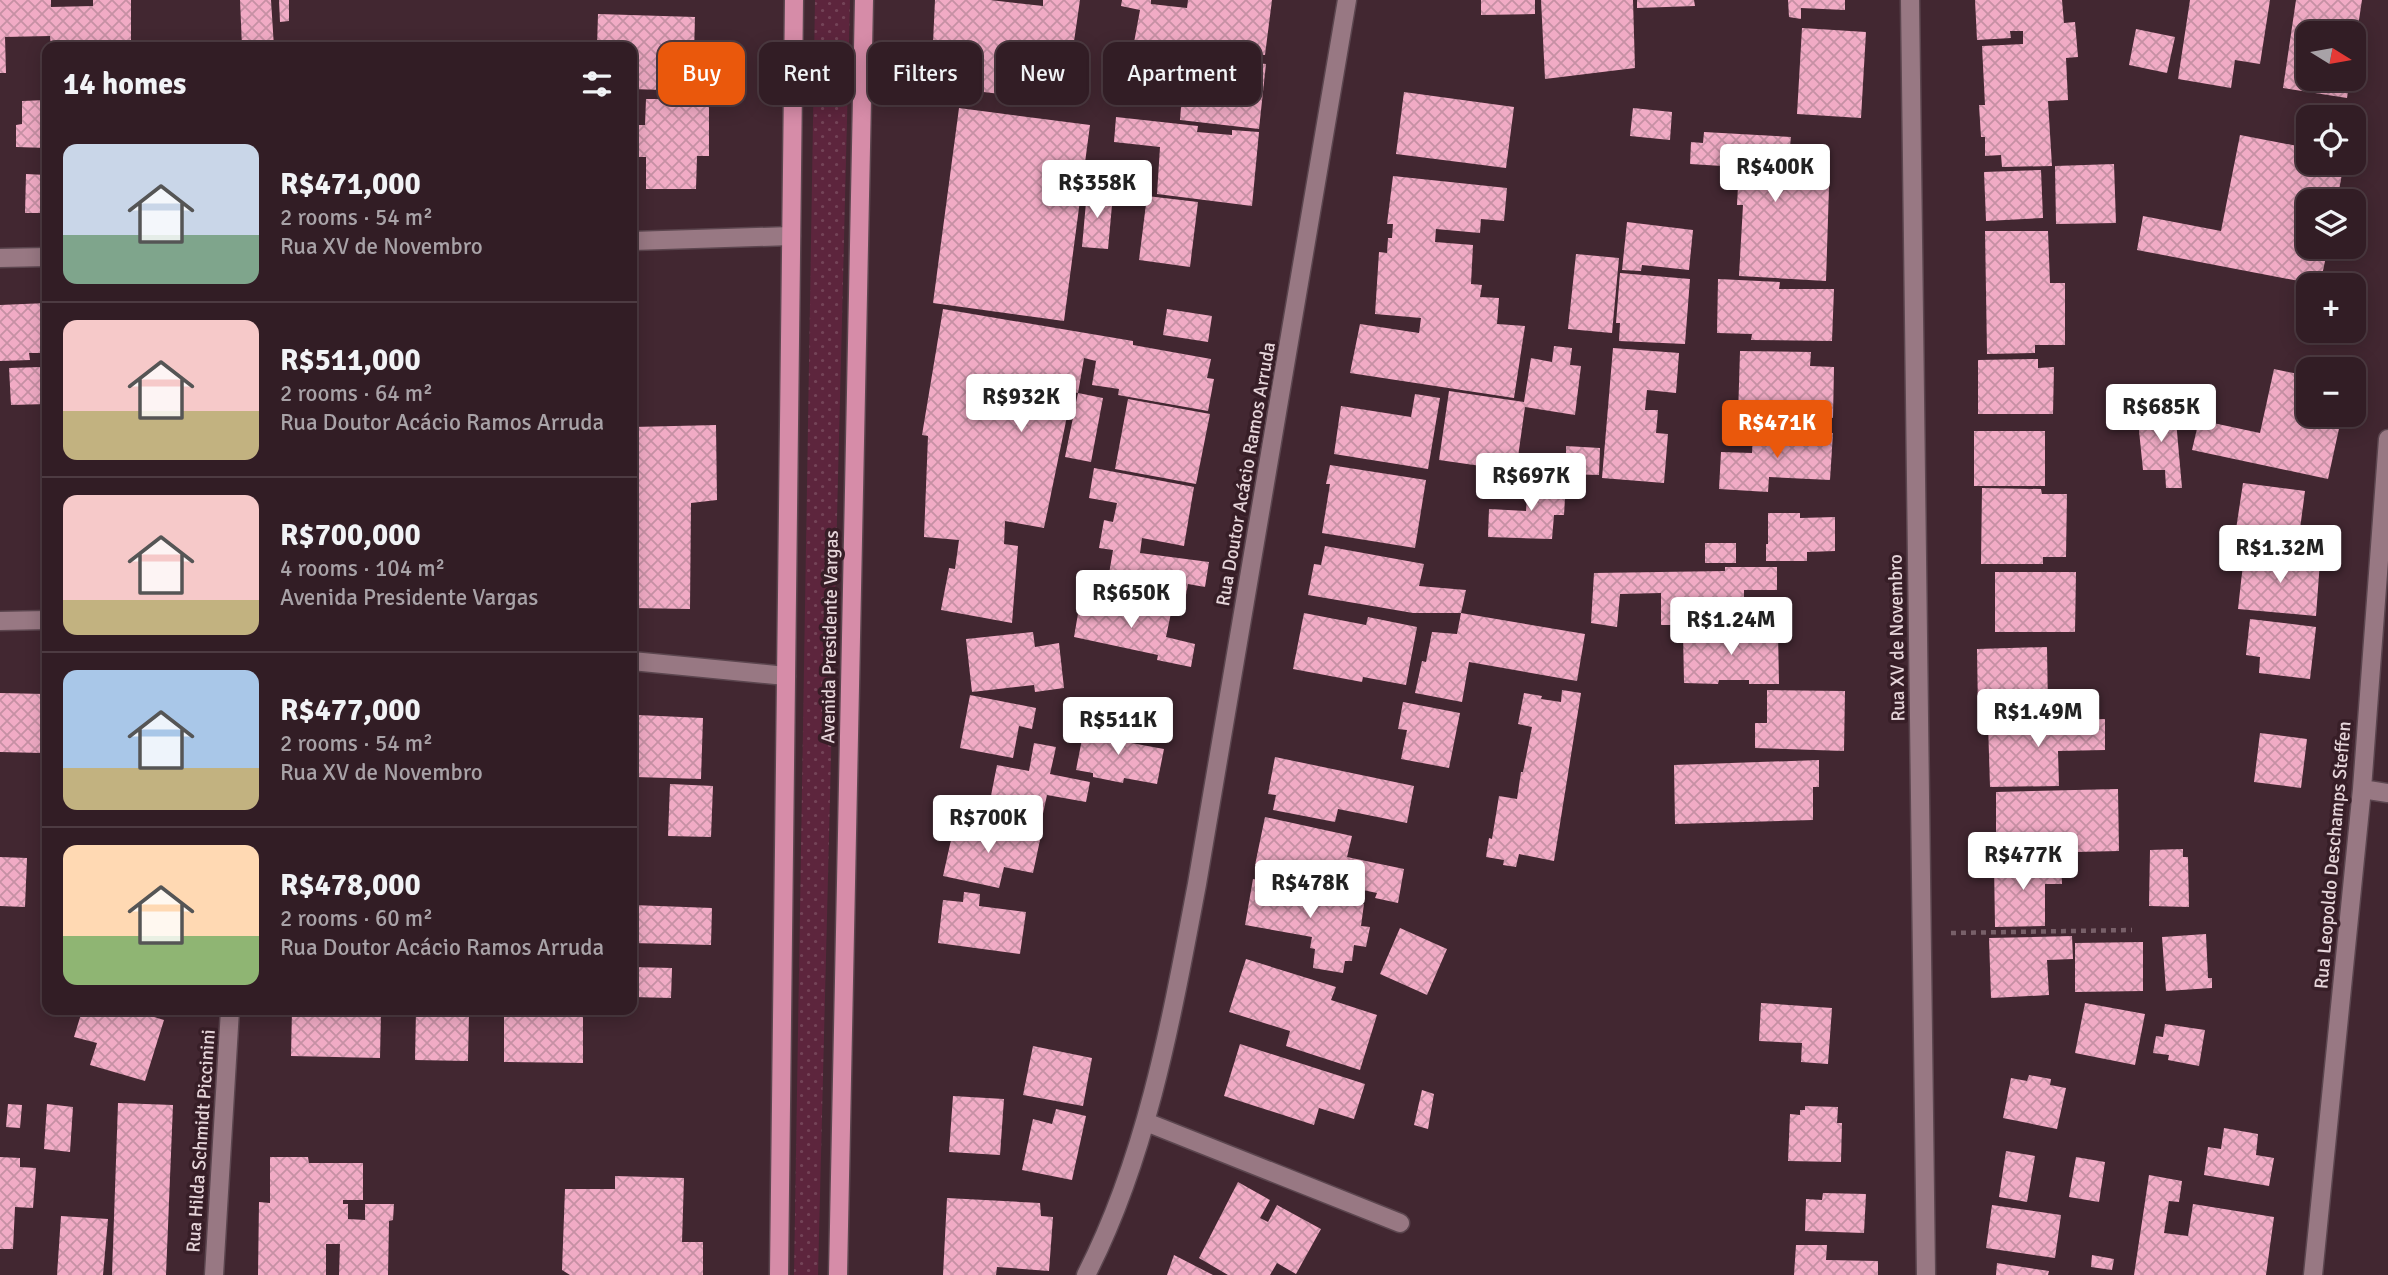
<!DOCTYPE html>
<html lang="en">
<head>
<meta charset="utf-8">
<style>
	:root { --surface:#321d25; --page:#3a262d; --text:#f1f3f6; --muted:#a8a2a7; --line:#4d3b42; --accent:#ea580c }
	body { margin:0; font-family:Signika,sans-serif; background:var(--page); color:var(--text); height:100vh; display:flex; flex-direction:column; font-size:26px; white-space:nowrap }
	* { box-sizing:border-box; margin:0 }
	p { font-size:23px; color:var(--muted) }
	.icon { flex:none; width:38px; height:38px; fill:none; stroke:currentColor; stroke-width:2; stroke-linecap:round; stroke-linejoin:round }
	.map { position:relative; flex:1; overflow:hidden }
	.sheet { position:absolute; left:42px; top:42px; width:595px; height:973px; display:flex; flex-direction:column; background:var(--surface); border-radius:14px; box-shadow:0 4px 18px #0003,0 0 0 2px var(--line) }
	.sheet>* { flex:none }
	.guide { position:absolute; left:658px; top:42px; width:665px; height:63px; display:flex; gap:14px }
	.needle { width:46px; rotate:101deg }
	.buttons { position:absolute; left:2296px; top:21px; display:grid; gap:14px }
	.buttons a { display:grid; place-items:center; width:70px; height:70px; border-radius:14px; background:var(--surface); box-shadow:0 4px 18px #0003,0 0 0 2px var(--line); font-size:35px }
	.price { position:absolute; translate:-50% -60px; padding:0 16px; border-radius:7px; background:#fff; color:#222; font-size:23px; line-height:46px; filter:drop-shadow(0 2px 4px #0008) }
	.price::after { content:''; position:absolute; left:50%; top:42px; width:21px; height:16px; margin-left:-10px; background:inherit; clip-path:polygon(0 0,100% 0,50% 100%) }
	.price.selected { background:var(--accent); color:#fff }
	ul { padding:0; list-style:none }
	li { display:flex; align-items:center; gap:21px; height:175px; padding:0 21px }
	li+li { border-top:2px solid var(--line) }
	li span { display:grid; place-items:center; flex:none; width:196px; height:140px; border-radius:14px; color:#555 }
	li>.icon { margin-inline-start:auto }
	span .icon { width:84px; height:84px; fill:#fffc; stroke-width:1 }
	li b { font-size:30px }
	h2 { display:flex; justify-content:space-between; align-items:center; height:84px; padding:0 21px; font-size:30px }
	.tag { padding:0 24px; border-radius:14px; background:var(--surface); box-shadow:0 4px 18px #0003,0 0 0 2px var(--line); font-size:24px; line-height:63px }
	.tag.selected { background:var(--accent); color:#fff }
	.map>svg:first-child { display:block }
</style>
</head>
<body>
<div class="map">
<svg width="2388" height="1275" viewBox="0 0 2388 1275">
	<defs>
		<pattern id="grass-dots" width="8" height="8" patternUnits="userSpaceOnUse" patternTransform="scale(1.75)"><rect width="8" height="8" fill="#5d253d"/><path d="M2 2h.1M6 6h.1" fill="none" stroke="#744458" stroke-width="1.8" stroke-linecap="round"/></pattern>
		<pattern id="building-cross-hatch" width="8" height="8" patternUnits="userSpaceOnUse" patternTransform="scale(1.75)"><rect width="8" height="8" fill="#f1abc5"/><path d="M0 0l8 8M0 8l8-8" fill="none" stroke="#c690a4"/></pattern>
	</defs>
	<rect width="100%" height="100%" fill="#422731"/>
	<path fill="url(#grass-dots)" d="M815 0H850L818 1275H794Z"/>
	<path fill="url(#building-cross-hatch)" d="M0 0H51V7L93 6V0H131V47H51L50 36 5 37 6 73H0Z
		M240 0H271L274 47H242Z
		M279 0H289V21L280 22Z
		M935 0H990L1043 6V0H1080L1070 69 1046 65 1044 99 931 86Z
		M1122 0H1151V4L1187 8 1188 0H1272L1265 55 1189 46 1188 54 1133 48 1140 10 1121 6Z
		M1481 0H1535V14L1481 15Z
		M1541 0H1633L1635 68 1545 79Z
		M1637 0H1694L1695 6 1637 8Z
		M1788 0H1845V10L1801 8V19L1789 17Z
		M1975 0H2062L2064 23 2075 22 2078 57 2066 58 2068 100 2048 101 2052 166 2002 167 2001 155 1985 156V137H1981L1979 105H1985L1982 46 2023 44V31H2010L2011 38 1977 40Z
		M2190 0H2270L2260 64 2235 60 2231 88 2178 79Z
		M2296 0H2362L2355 46 2354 33H2308V79H2350L2347 98 2283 88Z
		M598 14 695 17 693 91 632 89V47H597Z
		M1802 28 1866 32 1861 118 1797 114Z
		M2136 29 2175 37 2167 73 2129 65Z
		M1185 56 1266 64 1259 129 1180 120Z
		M1404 92 1514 107 1506 168 1396 154Z
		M646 99H698L699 106 709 105V156H697L696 189H646V157H638V125H645Z
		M47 100V148L16 147V125L22 124V101Z
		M959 108 1090 125 1064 321 933 303Z
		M1633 108 1672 112 1670 140 1630 136Z
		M1116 117 1198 126 1197 132 1232 135V130L1259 132 1252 206 1157 194 1160 147 1114 142Z
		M1704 132 1791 137 1789 155 1830 157 1826 281 1739 276 1743 205H1737L1739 167 1690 164 1691 142 1703 143Z
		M2240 135 2308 148V163H2344L2337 201H2308V247H2328L2320 285 2137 250 2143 216 2221 231Z
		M2114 164 2116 223 2056 224 2055 166Z
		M2041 170 2043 218 1986 221 1984 172Z
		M26 174 46 175 44 213H25Z
		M1393 176 1507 188 1504 221 1481 219 1480 233 1436 229 1435 242 1473 245 1471 284 1482 285 1480 297 1499 298 1497 324 1525 326 1514 398 1350 373 1360 324 1419 333 1421 318 1375 314 1379 252 1387 253 1388 238H1392L1393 224H1387Z
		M1087 191 1113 194 1108 249 1082 247Z
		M1147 196 1198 202 1190 267 1139 260Z
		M1627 222 1693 230 1689 270 1642 265 1641 271 1622 270Z
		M1985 231H2048L2050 283H2065V345H2035V353L1987 354Z
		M1576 254 1619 258 1612 333 1568 329Z
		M1620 273 1690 279 1685 344 1619 341 1620 323H1616Z
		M1718 279 1780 282 1779 289H1834L1832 341 1751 340 1752 334 1717 333Z
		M47 303V353H29L30 360 0 361V305Z
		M943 309 1133 341V345L1211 359 1207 378 1214 379 1208 411 1118 395 1119 389 1092 385 1096 361 1084 358 1078 393 1103 398 1091 462 1065 457 1078 393 1072 392 1044 528 1005 521 1004 544 1018 546 1012 623 941 610 949 568 955 569 959 540 924 537 928 436 922 435Z
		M1167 309 1212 316 1208 342 1163 335Z
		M1554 346 1572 348 1570 365 1581 366 1575 415 1525 407 1516 471 1439 460 1449 391 1524 402 1531 358 1552 362Z
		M1613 348 1679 353 1676 393 1647 390 1645 410H1658L1656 433 1668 434 1664 483 1602 478Z
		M1740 351 1811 352 1810 366 1834 367 1833 418 1738 416Z
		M2038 359V368L2054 367 2053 414H1978V360Z
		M40 367V375H47V404L11 405 9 368Z
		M2274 369 2308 376V415H2342L2328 479 2192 450 2199 420 2260 433Z
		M1415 394 1440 398 1428 469 1334 454 1341 406 1411 417Z
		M1128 399 1210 414 1196 484 1115 469Z
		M2175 409 2182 488H2166L2165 470H2143L2137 411Z
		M716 425 717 500 691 503 690 609 632 608V427Z
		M1753 429 1833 433 1830 480 1769 477 1768 492 1719 489 1721 452 1752 453Z
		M1974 431H2045V486H1974Z
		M1566 446 1600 448 1599 475 1565 474V470H1556V458L1566 459Z
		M1330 465 1426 480 1415 548 1322 533 1330 484H1326Z
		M1094 468 1194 487 1184 546 1142 538 1140 553 1209 562 1205 587 1188 584 1183 611 1105 598 1113 550 1099 548 1104 520 1113 522 1117 503 1089 498Z
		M1528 481 1566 482 1564 515H1554L1552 539 1488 537 1489 509 1526 511Z
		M2243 483 2305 491 2298 544 2235 536Z
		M1982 488 2041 489 2042 494H2067L2066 557H2043V564H1981Z
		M1768 513H1800V518L1835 517V551L1807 552V561H1766V544H1768Z
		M1705 543H1736V563H1705Z
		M1325 546 1424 564 1419 586 1466 590 1461 613H1413L1308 595 1314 564 1321 565Z
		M2244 555 2320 561 2316 616 2238 609Z
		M1725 567H1777V590H1744V625H1661V593L1620 594 1617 627 1591 623 1594 573 1725 571Z
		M1995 572H2076L2075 632H1995Z
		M1081 596 1171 613 1166 637 1195 644 1191 667 1157 660 1158 655 1074 637Z
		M1304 613 1366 625 1368 617 1417 627 1406 685 1363 677 1362 682 1293 669Z
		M1461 613 1585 634 1577 681 1469 662 1462 702 1415 693 1422 661 1426 662 1432 632 1457 634Z
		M2250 619 2316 627 2310 679 2259 673 2260 657 2246 655Z
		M1778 631 1779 684H1749V680H1719L1718 684 1684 683 1683 633Z
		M1033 632 1035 647 1059 643 1064 688 1035 692 1034 685 972 692 966 639Z
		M2047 647 2048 711 1978 713 1977 649Z
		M1562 690 1581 693 1554 861 1519 854 1516 867 1503 865 1504 860 1486 857 1489 838 1492 839 1499 796 1517 799 1521 772H1523L1532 727 1518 724 1524 693 1542 696 1541 699 1561 702Z
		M1767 690 1845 691 1844 751 1755 748V723H1767Z
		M0 693 45 694 42 753 0 752Z
		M970 695 1036 708 1032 729 1019 726 1013 758 960 748Z
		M1403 702 1460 713 1449 768 1401 759 1407 730 1398 729Z
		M638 715 703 718 701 779 635 777Z
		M2105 719V750L2058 751 2059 786 1990 787 1988 723Z
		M1085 724 1128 732 1126 742 1164 749 1157 784 1124 778 1123 783 1093 777V773L1076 770Z
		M2260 733 2307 739 2301 788 2254 782Z
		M1034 743 1056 747 1050 774 1090 782 1086 802 1047 795 1041 823 1037 822 1034 832 986 821 997 765 1029 771Z
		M1275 757 1414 786 1407 823 1338 809 1335 822 1273 810 1276 795 1268 794Z
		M1819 760V787H1813V820L1675 824 1674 765Z
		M670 784 713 786 711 837 668 836Z
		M2118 789 2119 851 1996 854V792Z
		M1265 817 1352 836 1347 857 1404 869 1398 903 1375 898 1377 893 1358 889 1359 883 1335 878 1334 883 1255 865Z
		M955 822 1040 840 1033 873 1004 867 999 888 943 876Z
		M2183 849V857H2188L2189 907 2149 906 2150 850Z
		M0 857 27 858 25 907 0 906Z
		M2061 861 2062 884H2045V926L1995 927 1994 863Z
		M1253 879 1342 893 1341 900 1364 904 1361 926 1370 927 1366 947 1354 945 1352 961H1345L1343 973 1313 968 1315 949 1310 948 1312 937 1245 925Z
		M964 892 980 894 979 906 1026 912 1020 954 938 943 943 900 963 902Z
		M632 905 712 908 711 945 632 943Z
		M1400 928 1447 949 1427 995 1380 974Z
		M2206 934 2208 978H2212V988L2166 991 2162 937Z
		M2072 936 2073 959 2047 960 2049 995 1991 998 1989 938Z
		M2143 942V991L2075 992V943Z
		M1246 959 1336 987 1331 1000 1377 1015 1360 1070 1286 1046 1290 1031 1229 1012Z
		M632 967 672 968 671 998 632 997Z
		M1761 1003 1832 1008 1828 1064 1801 1062 1802 1043 1759 1041Z
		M2085 1003 2145 1014 2135 1065 2075 1053Z
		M94 1010H131L164 1020 145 1081 90 1065 97 1043 74 1037 82 1011 93 1014Z
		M292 1010H381L380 1058 291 1056Z
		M416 1010H469L468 1061 415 1060Z
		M504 1010H583V1063L504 1062Z
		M2165 1024 2205 1030 2199 1066 2168 1060 2169 1055 2153 1053 2156 1036 2163 1037Z
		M1240 1044 1365 1084 1354 1119 1319 1108 1314 1125 1224 1096Z
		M1033 1046 1092 1058 1083 1106 1023 1095Z
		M2029 1075 2051 1079 2050 1085 2066 1088 2057 1129 2003 1118 2011 1078 2027 1081Z
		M1422 1090 1434 1094 1428 1129 1414 1125Z
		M953 1096 1004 1099 1000 1155 949 1152Z
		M118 1103 173 1105 166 1275H112Z
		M8 1104 22 1105 20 1128 6 1127Z
		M47 1104 73 1107 70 1152 44 1149Z
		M1805 1106 1838 1107 1837 1123H1842L1841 1162 1788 1161 1790 1114 1800 1115V1110H1805Z
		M1056 1109 1086 1116 1072 1180 1022 1170 1033 1119 1052 1124Z
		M2224 1128 2258 1134 2256 1155 2274 1158 2269 1186 2204 1175 2208 1147 2221 1149Z
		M2006 1151 2035 1156 2027 1202 1999 1197Z
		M0 1157 20 1158V1167L36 1168 33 1208 15 1207 13 1249H0Z
		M270 1157H308L309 1163H363V1200H343V1204H348V1219L365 1220V1204H394L393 1220 389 1221 388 1275H339L340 1244H326V1275H258L259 1202 270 1203Z
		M2076 1157 2105 1162 2099 1202 2069 1197Z
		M2149 1175 2182 1181 2179 1202 2169 1201 2164 1233 2188 1236 2193 1204 2274 1217 2266 1275H2134Z
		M615 1176 684 1178 682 1242H703V1275H570L562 1270 565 1189H615Z
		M1238 1182 1270 1200 1260 1218 1268 1222 1277 1205 1321 1229 1296 1274 1277 1263 1270 1275H1228L1199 1258Z
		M1823 1193 1866 1194 1864 1233 1805 1231 1806 1199 1822 1200Z
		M947 1198 1040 1203 1041 1216 1053 1217 1049 1271 997 1267 996 1275H943Z
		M1992 1205 2061 1215 2055 1258 1986 1248Z
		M61 1216 108 1219 103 1275H57Z
		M1796 1245H1827L1826 1260 1878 1261V1275H1794Z
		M1174 1255 1213 1275H1167Z
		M2092 1255 2114 1259 2112 1270 2091 1267Z
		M1997 1263 2049 1271 2048 1275H1996Z"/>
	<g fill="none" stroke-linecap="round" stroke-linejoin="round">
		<g stroke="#5c464f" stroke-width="21">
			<path id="minor" d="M1910 0 1926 1275
				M632 241 791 236
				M0 258 47 257
				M0 621 47 620
				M632 661 786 676
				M2362 789 2388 793
				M1146 1122 1400 1223
				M214 1275 230 1010
				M1086 1275C1148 1154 1172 1016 1197 884L1347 0
				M2313 1275 2362 789 2388 439"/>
		</g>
		<g stroke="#5c464f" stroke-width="21">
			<path id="major" d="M779 1275 794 0
				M838 1275 864 0"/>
		</g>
		<path stroke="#786069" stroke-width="4.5" stroke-dasharray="5 5" stroke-linecap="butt" d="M1951 933 2132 930"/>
		<use href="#minor" stroke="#987883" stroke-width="18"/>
		<use href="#major" stroke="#d68ca8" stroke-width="18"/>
	</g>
	<g text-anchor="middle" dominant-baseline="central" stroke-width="7" stroke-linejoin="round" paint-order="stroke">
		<g font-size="19" fill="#e6d5da" stroke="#371e27">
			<text transform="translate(1246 474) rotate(-80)">Rua Doutor Acácio Ramos Arruda</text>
			<text transform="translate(830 637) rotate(-89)">Avenida Presidente Vargas</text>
			<text transform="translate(1897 638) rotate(-91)">Rua XV de Novembro</text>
			<text transform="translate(2333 855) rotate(-85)">Rua Leopoldo Deschamps Steffen</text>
			<text transform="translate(201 1141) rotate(-86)">Rua Hilda Schmidt Piccinini</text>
		</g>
	</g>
</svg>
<div class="buttons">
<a><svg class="needle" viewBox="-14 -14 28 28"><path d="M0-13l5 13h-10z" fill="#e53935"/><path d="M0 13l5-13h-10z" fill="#a8a2a7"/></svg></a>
<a><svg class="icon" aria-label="locate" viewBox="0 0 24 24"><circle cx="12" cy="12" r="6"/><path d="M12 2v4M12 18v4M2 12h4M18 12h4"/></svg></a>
<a><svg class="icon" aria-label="layers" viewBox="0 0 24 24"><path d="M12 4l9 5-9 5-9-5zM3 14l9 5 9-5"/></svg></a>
<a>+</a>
<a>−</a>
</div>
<b class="price" style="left:1775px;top:204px">R$400K</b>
<b class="price" style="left:1097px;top:220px">R$358K</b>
<b class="price" style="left:1021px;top:434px">R$932K</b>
<b class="price" style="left:2161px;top:444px">R$685K</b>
<b class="price selected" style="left:1777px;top:460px">R$471K</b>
<b class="price" style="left:1531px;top:513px">R$697K</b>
<b class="price" style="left:2280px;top:585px">R$1.32M</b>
<b class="price" style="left:1131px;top:630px">R$650K</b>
<b class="price" style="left:1731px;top:657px">R$1.24M</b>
<b class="price" style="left:2038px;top:749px">R$1.49M</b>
<b class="price" style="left:1118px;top:757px">R$511K</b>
<b class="price" style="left:988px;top:855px">R$700K</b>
<b class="price" style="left:2023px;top:892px">R$477K</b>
<b class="price" style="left:1310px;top:920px">R$478K</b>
<div class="guide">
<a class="tag selected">Buy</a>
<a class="tag">Rent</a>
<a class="tag">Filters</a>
<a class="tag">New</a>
<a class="tag">Apartment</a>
</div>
<section class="sheet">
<h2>14 homes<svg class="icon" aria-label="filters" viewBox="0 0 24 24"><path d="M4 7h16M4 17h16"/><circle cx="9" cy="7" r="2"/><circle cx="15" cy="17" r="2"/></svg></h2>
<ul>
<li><span style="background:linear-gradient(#c9d6e8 65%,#7fa58c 0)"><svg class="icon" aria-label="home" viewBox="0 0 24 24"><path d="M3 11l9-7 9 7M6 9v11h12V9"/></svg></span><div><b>R$471,000</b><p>2 rooms · 54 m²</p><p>Rua XV de Novembro</p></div></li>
<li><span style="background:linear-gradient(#f6c9c9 65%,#c2b280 0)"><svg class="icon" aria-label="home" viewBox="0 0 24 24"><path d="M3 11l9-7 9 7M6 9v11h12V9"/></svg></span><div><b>R$511,000</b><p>2 rooms · 64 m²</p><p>Rua Doutor Acácio Ramos Arruda</p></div></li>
<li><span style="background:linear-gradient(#f6c9c9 75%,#c2b280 0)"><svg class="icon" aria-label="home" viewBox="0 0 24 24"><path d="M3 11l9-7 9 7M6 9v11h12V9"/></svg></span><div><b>R$700,000</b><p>4 rooms · 104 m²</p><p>Avenida Presidente Vargas</p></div></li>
<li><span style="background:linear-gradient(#a9c7e8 70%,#c2b280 0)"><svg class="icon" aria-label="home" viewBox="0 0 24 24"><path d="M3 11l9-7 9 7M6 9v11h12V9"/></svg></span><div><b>R$477,000</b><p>2 rooms · 54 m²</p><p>Rua XV de Novembro</p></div></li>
<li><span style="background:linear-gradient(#ffd9b3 65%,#8fb573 0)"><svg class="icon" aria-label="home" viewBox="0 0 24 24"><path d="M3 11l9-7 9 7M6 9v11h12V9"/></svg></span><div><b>R$478,000</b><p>2 rooms · 60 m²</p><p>Rua Doutor Acácio Ramos Arruda</p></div></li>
</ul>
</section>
</div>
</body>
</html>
